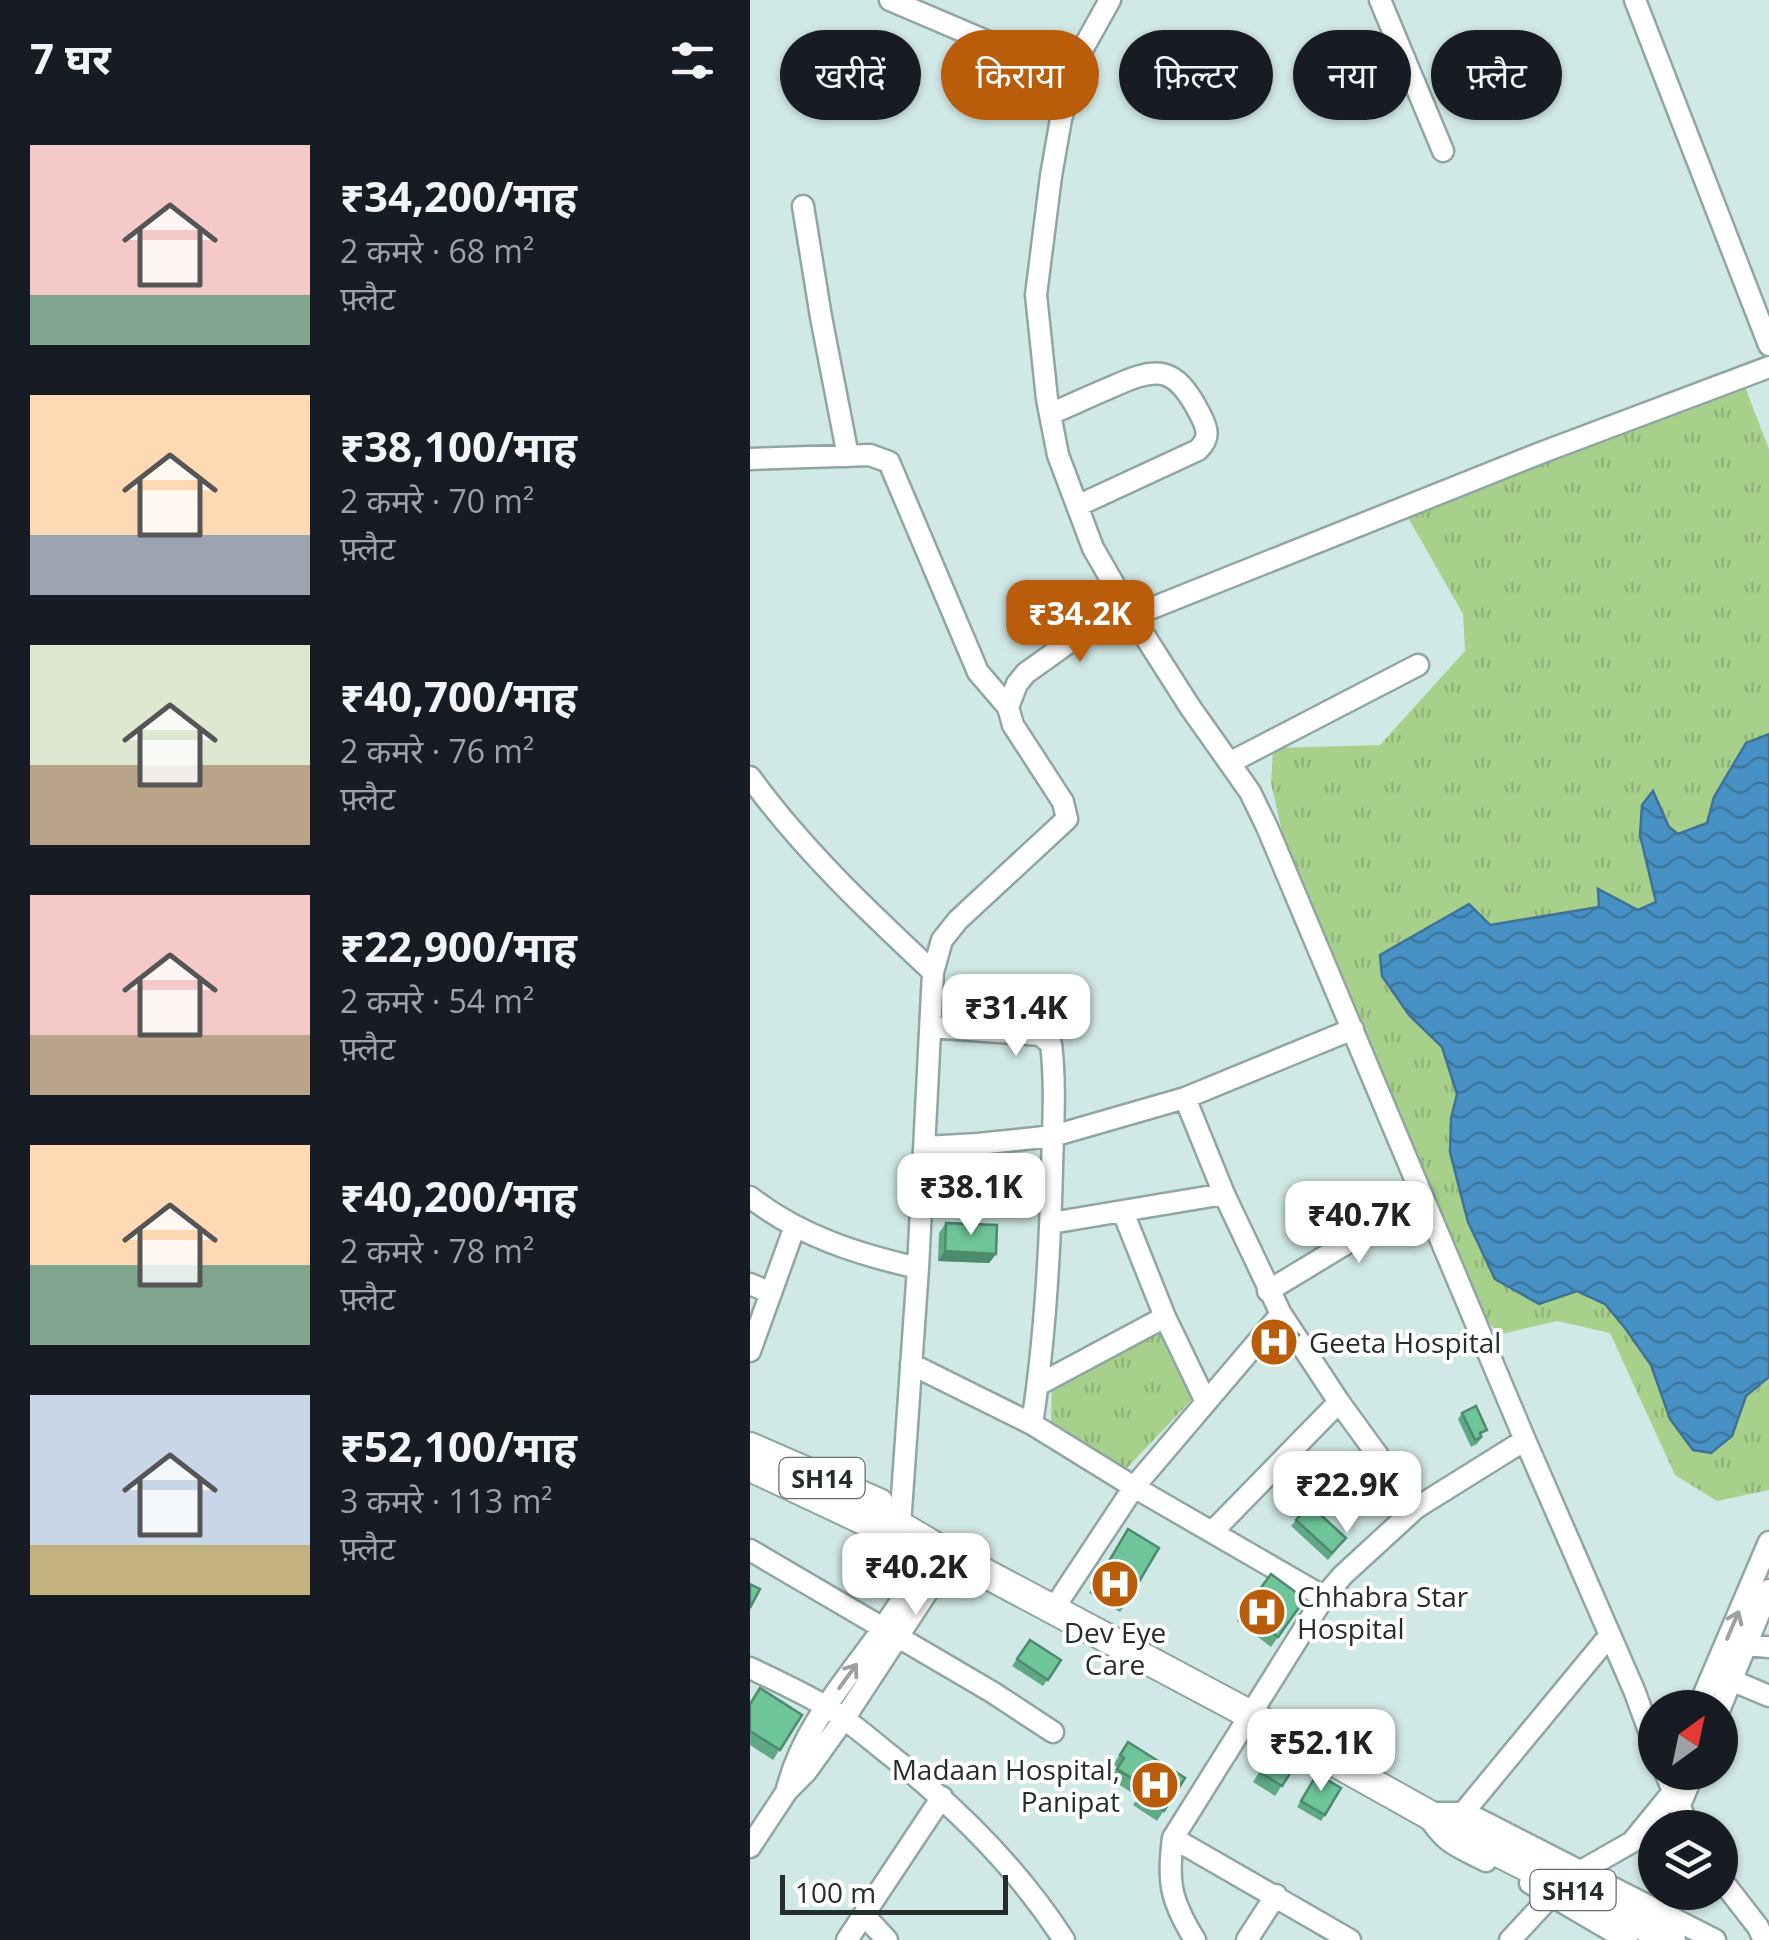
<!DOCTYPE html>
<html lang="hi">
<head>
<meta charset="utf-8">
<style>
	:root { --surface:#171b24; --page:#20242c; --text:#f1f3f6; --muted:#9ea1a6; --accent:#ba5d0b }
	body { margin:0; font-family:"Open Sans","Noto Sans Devanagari",sans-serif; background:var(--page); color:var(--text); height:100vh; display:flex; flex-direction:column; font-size:38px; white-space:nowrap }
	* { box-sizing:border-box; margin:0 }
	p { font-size:32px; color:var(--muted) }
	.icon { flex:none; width:55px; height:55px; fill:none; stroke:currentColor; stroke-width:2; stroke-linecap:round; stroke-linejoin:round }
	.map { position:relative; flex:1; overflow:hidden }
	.panel { display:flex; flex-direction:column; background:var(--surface); width:750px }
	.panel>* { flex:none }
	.top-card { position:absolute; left:30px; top:30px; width:838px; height:90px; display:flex; gap:20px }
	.needle { width:65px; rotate:33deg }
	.buttons { position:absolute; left:888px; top:1690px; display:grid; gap:20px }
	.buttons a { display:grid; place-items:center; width:100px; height:100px; border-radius:50%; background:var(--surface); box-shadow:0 2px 8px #0004; font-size:50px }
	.scale { position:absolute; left:30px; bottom:25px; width:228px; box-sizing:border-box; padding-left:10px; border:5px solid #252e2d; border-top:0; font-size:28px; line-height:35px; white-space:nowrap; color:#252e2d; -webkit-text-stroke:8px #fff; paint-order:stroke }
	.price { position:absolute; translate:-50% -85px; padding:0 22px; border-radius:20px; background:#fff; color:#222; font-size:32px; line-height:65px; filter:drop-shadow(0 2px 5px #0008) }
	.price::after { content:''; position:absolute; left:50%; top:60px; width:30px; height:22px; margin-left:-15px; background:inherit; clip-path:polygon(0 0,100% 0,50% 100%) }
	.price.current { background:var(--accent); color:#fff }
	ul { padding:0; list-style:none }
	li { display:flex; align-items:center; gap:30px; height:250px; padding:0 30px }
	li span { display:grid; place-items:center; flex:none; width:280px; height:200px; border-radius:0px; color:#555 }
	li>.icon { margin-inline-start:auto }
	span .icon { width:120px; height:120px; fill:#fffc; stroke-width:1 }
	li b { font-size:42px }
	h2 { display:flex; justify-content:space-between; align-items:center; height:120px; padding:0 30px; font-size:42px }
	.tag { padding:0 35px; border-radius:45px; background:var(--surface); box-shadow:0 2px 8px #0004; font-size:35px; line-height:90px }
	.tag.current { background:var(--accent); color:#fff }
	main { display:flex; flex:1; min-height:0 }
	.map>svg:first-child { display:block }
</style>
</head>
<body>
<main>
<section class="panel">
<h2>7 घर<svg class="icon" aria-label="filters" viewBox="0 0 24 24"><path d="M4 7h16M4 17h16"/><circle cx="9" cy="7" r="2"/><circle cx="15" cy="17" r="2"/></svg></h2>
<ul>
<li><span style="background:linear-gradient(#f6c9c9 75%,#7fa58c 0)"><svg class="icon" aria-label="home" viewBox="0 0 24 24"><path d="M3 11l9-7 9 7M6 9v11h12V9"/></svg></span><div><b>₹34,200/माह</b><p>2 कमरे · 68 m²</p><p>फ़्लैट</p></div></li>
<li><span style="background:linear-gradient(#ffd9b3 70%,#9aa5b1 0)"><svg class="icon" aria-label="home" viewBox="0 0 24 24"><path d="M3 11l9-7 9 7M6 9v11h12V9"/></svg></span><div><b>₹38,100/माह</b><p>2 कमरे · 70 m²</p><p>फ़्लैट</p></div></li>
<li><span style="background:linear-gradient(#dfe7d0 60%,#b9a48a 0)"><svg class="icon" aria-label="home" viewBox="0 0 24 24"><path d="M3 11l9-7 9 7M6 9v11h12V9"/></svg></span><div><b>₹40,700/माह</b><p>2 कमरे · 76 m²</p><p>फ़्लैट</p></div></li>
<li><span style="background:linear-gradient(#f6c9c9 70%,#b9a48a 0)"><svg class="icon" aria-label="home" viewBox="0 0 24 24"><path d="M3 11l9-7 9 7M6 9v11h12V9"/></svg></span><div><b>₹22,900/माह</b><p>2 कमरे · 54 m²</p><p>फ़्लैट</p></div></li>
<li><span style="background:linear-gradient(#ffd9b3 60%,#7fa58c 0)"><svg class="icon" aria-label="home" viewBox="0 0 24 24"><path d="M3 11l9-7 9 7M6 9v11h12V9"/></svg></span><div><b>₹40,200/माह</b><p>2 कमरे · 78 m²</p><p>फ़्लैट</p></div></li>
<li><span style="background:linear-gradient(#c9d6e8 75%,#c2b280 0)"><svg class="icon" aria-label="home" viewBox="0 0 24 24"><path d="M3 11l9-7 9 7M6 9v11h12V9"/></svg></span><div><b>₹52,100/माह</b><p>3 कमरे · 113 m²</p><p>फ़्लैट</p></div></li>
</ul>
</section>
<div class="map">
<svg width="1019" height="1940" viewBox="0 0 1019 1940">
	<defs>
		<pattern id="grass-tufts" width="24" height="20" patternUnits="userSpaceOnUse" patternTransform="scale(2.5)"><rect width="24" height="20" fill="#a7d18b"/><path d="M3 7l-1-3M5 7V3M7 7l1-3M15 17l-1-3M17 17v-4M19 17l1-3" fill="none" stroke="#90b478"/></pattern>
		<pattern id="water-waves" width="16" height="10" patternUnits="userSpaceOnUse" patternTransform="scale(2.5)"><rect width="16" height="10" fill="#4891c4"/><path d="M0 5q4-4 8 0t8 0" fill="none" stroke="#3c77a0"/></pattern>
	</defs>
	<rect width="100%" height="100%" fill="#d1e9e6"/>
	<path fill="url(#grass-tufts)" d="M993 382 1019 449V1490L967 1501 925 1475 860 1333 807 1321 748 1335 725 1301 537 854 521 783 523 748 630 745 715 651 713 614 656 514Z
		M416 1331 448 1393 376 1469 301 1424 302 1380Z"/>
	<path fill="url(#water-waves)" stroke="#3e7397" stroke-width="2.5" d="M1019 734V1377L996 1396 982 1436 961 1453 943 1450 920 1419 901 1365 875 1328 855 1304 827 1291 789 1304 745 1279 718 1222 700 1152 701 1119 707 1094 692 1047 659 1015 632 976 630 955 719 904 740 925 849 907 848 889 888 910 906 902 890 835 892 805 903 791 919 827 928 834 957 823 964 797 996 743Z"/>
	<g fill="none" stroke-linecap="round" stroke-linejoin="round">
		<g stroke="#90a6a4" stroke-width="25">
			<path id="minor" d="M140 0 323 78
				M360 0 331 52 311 119 301 176 286 295 297 399 308 455 343 548 382 616 440 707 500 792 517 827 775 1440 884 1690 905 1747
				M630 0 693 151
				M885 0 1019 345
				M53 206 71 317 98 456
				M300 414C319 406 338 397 357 389 406 367 424 362 451 416 458 430 460 438 448 450L327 506
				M0 459 120 455 139 462 228 672 258 707 263 725 313 802 317 819 208 920 192 940 183 972 168 1268 150 1525
				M382 616 793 452 1019 367
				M258 707 267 684 276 673 374 603
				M481 762 668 665
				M0 777C52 849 118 911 183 972
				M181 1027 290 1035 301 1044C306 1084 303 1128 302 1168 300 1253 295 1340 282 1424
				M435 1098 474 1194 531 1314 589 1402 666 1508
				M175 1147 228 1144 303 1136 435 1098 603 1029
				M0 1197C50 1236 107 1254 168 1268
				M373 1212 415 1317 456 1402
				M301 1223 474 1194
				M0 1284 21 1293
				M518 1291 673 1197
				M0 1351 45 1226
				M161 1364 282 1424 384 1487 574 1597
				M288 1385 415 1317
				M463 1531 589 1402
				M0 1550 242 1692 303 1732
				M304 1608 384 1487 531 1314
				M997 1645 1019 1647
				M0 1668C25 1680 51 1692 75 1706 97 1719 116 1736 136 1752 204 1805 267 1867 314 1940
				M969 1675 1019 1696
				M948 1708 1019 1542
				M970 1708 1019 1590
				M915 1772 939 1828
				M37 1789C52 1729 95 1681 131 1631 150 1603 168 1575 186 1547
				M929 1807 944 1772
				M713 1813 860 1635
				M423 1838 600 1940
				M0 1847 37 1791 56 1772 94 1719 202 1554
				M736 1861C705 1845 695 1844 676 1813H713L728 1819 965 1940
				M831 1871 882 1842 922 1793
				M970 1878 1008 1927 1014 1940
				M780 1883 877 1940
				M114 1915 137 1940
				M97 1940 192 1797
				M445 1940C421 1901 417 1883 423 1838L574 1597 593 1575 666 1508 775 1440
				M497 1940 526 1895
				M760 1940 802 1895"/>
		</g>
		<g stroke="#90a6a4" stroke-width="32">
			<path id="major" d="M0 1447 129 1503 135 1517 186 1547 499 1714 726 1841 921 1940
				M7 1470 124 1525 135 1517"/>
		</g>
		<use href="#minor" stroke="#fff" stroke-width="20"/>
		<use href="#major" stroke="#fff" stroke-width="28"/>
	</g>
	<path fill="#5fa984" d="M196 1223 246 1254 239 1263 188 1261 189 1233Z
		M534 1323 549 1335 528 1361 513 1349Z
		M712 1413 733 1436 727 1444 721 1447 708 1419Z
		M546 1520 596 1538 578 1560 541 1526Z
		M378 1529 377 1602 370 1612 339 1593Z
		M521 1574 555 1599 521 1647 487 1621Z
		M280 1640 311 1660 293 1686 262 1666Z
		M0 1703 52 1715 23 1760 0 1745Z
		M533 1736 555 1750 525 1796 503 1782Z
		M378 1742 435 1778 407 1821 383 1805 389 1797 360 1779 367 1767 363 1765Z
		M562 1781 575 1815 571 1821 547 1807Z"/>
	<path fill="#4e8a6c" d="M195 1251 246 1254 239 1263 188 1261Z"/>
	<path fill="#6fc59a" stroke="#4e8a6c" stroke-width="2.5" d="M196 1223 247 1225 246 1254 195 1251Z
		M534 1323 549 1335 532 1355 518 1342Z
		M726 1406 737 1430 730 1433 731 1437 725 1440 712 1413Z
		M560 1505 596 1538 582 1553 546 1520Z
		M378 1529 409 1548 377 1602 346 1583Z
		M521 1574 555 1599 528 1637 493 1612Z
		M0 1584 10 1589 0 1608Z
		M280 1640 311 1660 298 1680 267 1659Z
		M10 1688 52 1715 30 1750 0 1731V1704Z
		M533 1736 555 1750 532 1786 510 1772Z
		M378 1742 435 1778 414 1811 390 1796 396 1787 367 1769 374 1758 370 1755Z
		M567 1774 591 1788 575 1815 551 1801Z"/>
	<defs><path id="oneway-shaft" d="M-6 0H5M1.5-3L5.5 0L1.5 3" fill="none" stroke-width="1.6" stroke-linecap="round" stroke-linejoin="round" transform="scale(2.5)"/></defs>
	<g stroke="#9da1a0">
		<use href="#oneway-shaft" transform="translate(983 1625) rotate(-67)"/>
		<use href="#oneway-shaft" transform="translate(98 1676) rotate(-54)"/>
	</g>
	<defs>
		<g id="hospital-disc" transform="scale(2.5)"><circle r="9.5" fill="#ba5d0b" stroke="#fff"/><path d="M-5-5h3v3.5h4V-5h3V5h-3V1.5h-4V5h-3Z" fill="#fff"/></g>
	</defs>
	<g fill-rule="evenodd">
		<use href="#hospital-disc" x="524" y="1342"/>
		<use href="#hospital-disc" x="365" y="1584"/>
		<use href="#hospital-disc" x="512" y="1612"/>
		<use href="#hospital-disc" x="405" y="1785"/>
	</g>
	<g text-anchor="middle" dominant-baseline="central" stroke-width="8" stroke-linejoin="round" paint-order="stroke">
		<g fill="#fff" stroke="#666d6c" stroke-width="2.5">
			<rect x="29.5" y="1458" width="85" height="40" rx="8"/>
			<rect x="780.5" y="1870" width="85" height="40" rx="8"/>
		</g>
		<g font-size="25" font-weight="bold" fill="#252e2d">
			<text x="72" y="1478">SH14</text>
			<text x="823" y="1890">SH14</text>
		</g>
		<g font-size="28" fill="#252e2d" stroke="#fff" text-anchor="start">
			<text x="559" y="1342">Geeta Hospital</text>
			<text x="547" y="1596">Chhabra Star<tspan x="547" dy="32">Hospital</tspan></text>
			<text x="365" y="1632" text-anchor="middle">Dev Eye<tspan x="365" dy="32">Care</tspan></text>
			<text x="370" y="1769" text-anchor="end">Madaan Hospital,<tspan x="370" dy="32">Panipat</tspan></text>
		</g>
	</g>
</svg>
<div class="buttons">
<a><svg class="needle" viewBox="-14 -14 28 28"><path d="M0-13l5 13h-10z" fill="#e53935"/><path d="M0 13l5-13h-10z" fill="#9ea1a6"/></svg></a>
<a><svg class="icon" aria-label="layers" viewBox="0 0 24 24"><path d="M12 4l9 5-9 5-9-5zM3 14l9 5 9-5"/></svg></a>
</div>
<div class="scale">100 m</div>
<b class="price current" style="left:330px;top:665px">₹34.2K</b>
<b class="price" style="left:266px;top:1059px">₹31.4K</b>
<b class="price" style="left:221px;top:1238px">₹38.1K</b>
<b class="price" style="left:609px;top:1266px">₹40.7K</b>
<b class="price" style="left:597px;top:1536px">₹22.9K</b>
<b class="price" style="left:166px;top:1618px">₹40.2K</b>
<b class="price" style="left:571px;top:1794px">₹52.1K</b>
<div class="top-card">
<a class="tag">खरीदें</a>
<a class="tag current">किराया</a>
<a class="tag">फ़िल्टर</a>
<a class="tag">नया</a>
<a class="tag">फ़्लैट</a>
</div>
</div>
</main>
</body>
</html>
